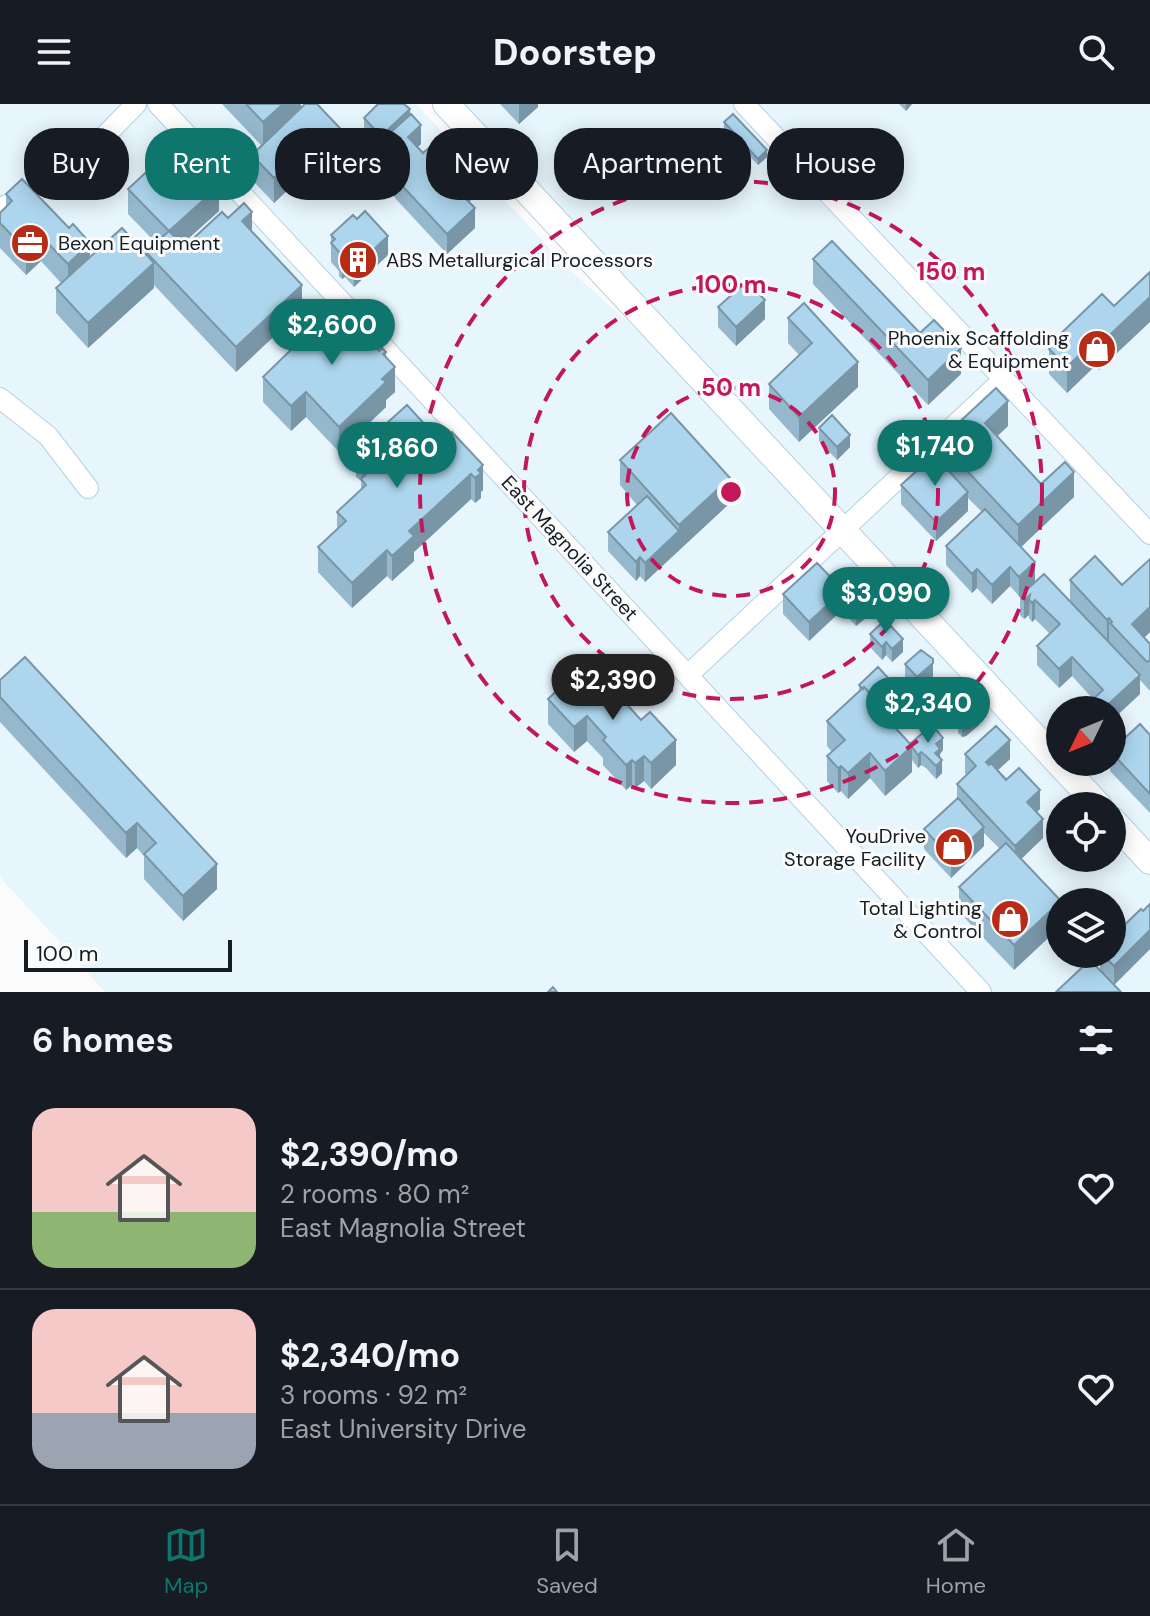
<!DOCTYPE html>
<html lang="en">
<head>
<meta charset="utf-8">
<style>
	:root { --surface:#171b24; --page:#242831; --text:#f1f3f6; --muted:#9ea1a6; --line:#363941; --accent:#0f766e }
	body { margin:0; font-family:"DM Sans",sans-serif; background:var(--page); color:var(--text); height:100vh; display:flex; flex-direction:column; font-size:30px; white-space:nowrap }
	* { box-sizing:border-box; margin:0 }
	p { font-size:26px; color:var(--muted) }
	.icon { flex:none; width:44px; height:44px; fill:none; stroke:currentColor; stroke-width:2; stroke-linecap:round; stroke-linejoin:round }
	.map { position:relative; height:888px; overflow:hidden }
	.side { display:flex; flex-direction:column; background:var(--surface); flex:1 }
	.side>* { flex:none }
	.hud { position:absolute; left:24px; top:24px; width:1102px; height:72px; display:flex; gap:16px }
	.needle { width:52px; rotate:227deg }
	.buttons { position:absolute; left:1046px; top:592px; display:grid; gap:16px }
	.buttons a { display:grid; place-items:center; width:80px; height:80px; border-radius:50%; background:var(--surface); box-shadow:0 4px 20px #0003; font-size:40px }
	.scale { position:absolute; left:24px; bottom:20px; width:208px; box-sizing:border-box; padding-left:8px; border:4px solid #131d23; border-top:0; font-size:22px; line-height:28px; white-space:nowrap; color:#131d23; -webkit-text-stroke:6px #fbfbfb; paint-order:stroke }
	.price { position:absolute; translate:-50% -68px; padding:0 18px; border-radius:28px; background:var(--accent); color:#fff; font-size:26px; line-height:52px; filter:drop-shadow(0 2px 4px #0008) }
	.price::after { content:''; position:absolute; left:50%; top:48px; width:24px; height:18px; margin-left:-12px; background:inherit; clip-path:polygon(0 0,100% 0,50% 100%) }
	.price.current { background:#222; color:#fff }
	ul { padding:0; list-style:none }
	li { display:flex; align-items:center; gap:24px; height:200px; padding:0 32px }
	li+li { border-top:2px solid var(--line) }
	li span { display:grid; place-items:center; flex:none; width:224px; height:160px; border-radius:24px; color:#555 }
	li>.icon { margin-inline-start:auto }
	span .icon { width:96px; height:96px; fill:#fffc; stroke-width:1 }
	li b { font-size:34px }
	h2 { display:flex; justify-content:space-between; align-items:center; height:96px; padding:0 32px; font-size:34px }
	.pill { padding:0 28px; border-radius:32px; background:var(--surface); box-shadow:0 4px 20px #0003; font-size:28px; line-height:72px }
	.pill.current { background:var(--accent); color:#fff }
	header { display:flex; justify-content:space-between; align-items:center; height:104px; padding:0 32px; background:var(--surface); font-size:36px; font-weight:800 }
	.menu { display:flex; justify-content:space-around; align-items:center; height:112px; border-top:2px solid var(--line); background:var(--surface); font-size:22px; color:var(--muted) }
	.menu a { display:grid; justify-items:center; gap:4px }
	.menu .current { color:var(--accent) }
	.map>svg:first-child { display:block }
</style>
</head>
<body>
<header><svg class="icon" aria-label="menu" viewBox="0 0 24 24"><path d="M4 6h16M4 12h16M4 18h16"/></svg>Doorstep<svg class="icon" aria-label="search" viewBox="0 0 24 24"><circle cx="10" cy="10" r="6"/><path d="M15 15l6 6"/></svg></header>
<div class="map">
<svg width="1150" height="888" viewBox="0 0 1150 888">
	<rect width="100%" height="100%" fill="#fbfbfb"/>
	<path fill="#e7f5fd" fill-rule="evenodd" d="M0 0H416L568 164 839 409 460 0H1150V888H105L0 773ZM1060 606H1112V658H1060ZM1060 702H1112V754H1060ZM1060 798H1112V850H1060Z"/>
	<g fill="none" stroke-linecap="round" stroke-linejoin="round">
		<g stroke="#b6d1e1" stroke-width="22">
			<path id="minor" d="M158 0 981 888
				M744 0 1150 430
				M0 104 31 91 71 58 92 45 136 0
				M0 294 48 332 88 384
				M688 571 1004 275"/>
		</g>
		<g stroke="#b6d1e1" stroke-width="28">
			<path id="major" d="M446 0 1099 702
				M1112 716 1150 757"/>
		</g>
		<use href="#minor" stroke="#fff" stroke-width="20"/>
		<use href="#major" stroke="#fff" stroke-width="26"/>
	</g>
	<path fill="#95b8cd" d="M222 0H301V4L317 0 356 66 346 76 324 52 274 99 252 76V51L261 41Z
		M500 0H538V3L519 20Z
		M899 0H912L906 7Z
		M410 11 421 40 417 43 423 49 447 67 443 71 449 77 472 95 469 98 475 124 447 150 370 67V47L374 44 364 33V14Z
		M724 18 767 53 758 61 724 25Z
		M128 85 219 107 181 141 184 143 228 114 252 128 302 206 236 268 154 181V184L88 244 56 209V184L61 179 41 157 26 171 0 144V109L6 104V90L90 153 146 150V148L156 139 128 110Z
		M331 131 388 151 354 183 345 173 342 175 339 172V167L331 158Z
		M813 155 920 229 961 270 928 301 813 180Z
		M1114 202 1099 266 1095 262 1067 289 1049 270V245L1051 243V239Z
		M718 203 765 215 736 242 718 223Z
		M788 214 858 283 799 338 769 305V280L799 251 788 239Z
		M369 235 386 253 395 288 386 296V303L339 348 306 313 291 327 263 298V273Z
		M1008 322 997 332 1041 380 1074 393 1020 443 1035 478 1019 492 1010 482 992 500 977 484 972 489 946 461V442L982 408 968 394V407L936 437 901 400V381L939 356V337Z
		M819 324 850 343 837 356 819 337Z
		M429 325 447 334 452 328 483 386 481 388V394L475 399 471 395 414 448V457L392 477 387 472 352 504 318 468V443L337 425V408L361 386V377L356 373V347Z
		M620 356 730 399 645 478 640 472 636 477 608 447V428L637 401 620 381Z
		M1150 455V528L1144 534 1150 540V587L1140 576V590L1112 616V606H1090V598L1093 595 1072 572 1059 584 1037 561V542L1050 530 1035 515 1032 518 1029 514V511L1024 515 1020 511V492L1070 496V476L1122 481Z
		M783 490 843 505 809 537 783 510Z
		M845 497 867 513 856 522 845 510Z
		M870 530 903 548 892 558 886 551 882 556 870 543Z
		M905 560 933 572 917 586 905 573Z
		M0 576 217 785 183 817 144 775V752L137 744 126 754 0 618Z
		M859 581 890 589 879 600 882 609 910 640 943 646 940 650 942 669 936 675 926 664 921 661 918 664 912 656V668L885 692 870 674 848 695 841 687 838 689 827 677V652L832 648 827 642V617L859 588Z
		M548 595 602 598 676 661 651 685 644 677 635 684 632 681 626 686 603 661V654L587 637 574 648 548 620Z
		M954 605 979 621 966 632 962 633 958 629V622L954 618Z
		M1150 631V709L1110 667 1112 646Z
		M965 650 1010 655 998 666 1040 705 1037 708 1043 734 1021 755 1061 798 1014 866 959 808V783L1000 745 984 729V742L951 774 924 745V725L957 694V680L967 671 965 669Z
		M1150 800V845L1114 881 1100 866V859L1091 850H1112L1143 807Z"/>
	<path fill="#7996a7" d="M283 0H301V8L263 44V18Z
		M520 0H538V3L519 20V1Z
		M906 0H912L906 7Z
		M410 5V24L381 51V32Z
		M421 21V40L408 52V33Z
		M324 27V52L274 99V74Z
		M356 41V66L346 76V50Z
		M767 46V53L758 61V55Z
		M447 48V67L433 80V61Z
		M472 76V95L459 107V88Z
		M219 82V107L169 152V127Z
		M475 104V124L447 150V130Z
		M252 108V134L242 117Z
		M41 132V157L26 171V146Z
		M388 132V151L354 183V164Z
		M90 139V164L68 186V160Z
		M345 154V173L342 175V156Z
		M154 159V184L88 244V219Z
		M302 181V206L236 268V243Z
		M1150 193V218L1099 266V241Z
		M765 196V215L736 242V223Z
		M1095 236V262L1067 289V263Z
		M961 244V270L928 301V276Z
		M386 248V271L395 263V288L386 296V303L339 348V323Z
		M858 258V283L799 338V313Z
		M306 288V313L291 327V302Z
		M1008 297V322L985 344V319Z
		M850 331V343L837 356V343Z
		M483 361V386L481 388V394L475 399V374L478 366Z
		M1074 368V393L1018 446V421Z
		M471 370V395L414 448V457L392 477V452L409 427Z
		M730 374V399L645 478V459L679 427V421Z
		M968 388V407L936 437V418Z
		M387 446V472L352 504V479Z
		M640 453V472L636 477V458Z
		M1035 458V478L1019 492V473Z
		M1010 463V482L992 500V481Z
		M977 465V484L972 489V470Z
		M843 486V505L809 537V518Z
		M1030 491 1029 511 1024 515V496Z
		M1035 496V515L1032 518V499Z
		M867 500V513L856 522V510Z
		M1150 503V528L1133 544 1132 520Z
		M1109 514V540L1107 541V516Z
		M903 535V548L892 558V545Z
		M886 538V551L882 556V543Z
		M1072 553V572L1059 584V565Z
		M933 555V572L917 586V573Z
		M1140 571V590L1112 616V606H1102Z
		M890 576V589L872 607V594Z
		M979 608V621L966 632 962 633V620Z
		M587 612V637L574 648V623Z
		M943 634V646L940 650V658L935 662 936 640Z
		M676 636V661L651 685V659Z
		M1010 636V655L986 677V658Z
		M912 642V668L885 692V667Z
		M921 648V661L918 664V651Z
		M870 649V674L848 695V669Z
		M644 652V677L635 684V659Z
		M632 656V681L626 686V661Z
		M942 656V669L936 675V662Z
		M841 662V687L838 689V664Z
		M1040 686V705L1027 717V698Z
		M1043 715V734L1015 761V742Z
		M137 719V744L126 754V729Z
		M984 723V742L951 774V754Z
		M217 760V785L183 817V792Z
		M1061 797 1060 823 1014 866V841Z
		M1150 826V845L1114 881V862Z"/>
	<path fill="#add6ee" stroke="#7996a7" stroke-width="2" d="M246 0H283L263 18Z
		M305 0H317L356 41 346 50 324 27 274 74 252 51Z
		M378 0H404L410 5 381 32 364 14Z
		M411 10 421 21 408 33 423 49 437 37 447 48 433 61 449 77 462 65 472 76 459 88 475 104 447 130 370 47Z
		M733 10 767 46 758 55 724 18Z
		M169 47 178 57 188 49 219 82 169 127 128 85Z
		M22 75 69 124 73 120 90 139 68 160 41 132 26 146 0 119V109L12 97 6 90Z
		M244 99 252 108 242 117 302 181 236 243 146 148 169 127 184 143 222 108 228 114Z
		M365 107 388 132 354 164 345 154 342 156 339 153 341 150 331 139 335 135 331 131 353 111 357 115Z
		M122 124 154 159 88 219 56 184Z
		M832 137 920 229 934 216 961 244 928 276 813 155Z
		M1150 168V193L1099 241 1095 236 1067 263 1049 245 1053 241 1051 239 1102 190 1114 202Z
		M747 177 765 196 736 223 718 203Z
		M339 199 369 229 365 232 379 247 382 244 386 248 383 250 395 263 382 275 386 278 339 323 306 288 291 302 263 273Z
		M804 199 858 258 799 313 769 280 812 239 788 214Z
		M996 284 1008 297 985 319 1041 380 1065 358 1074 368 1018 421 939 337Z
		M407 301 429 325 434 320 447 334 452 328 483 361 478 366 481 369 475 374 471 370 409 427 414 432 392 452 387 446 352 479 318 443 346 417 337 408 366 381 361 375 372 364 356 347Z
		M671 309 730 374 679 421 620 356Z
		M832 311 850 331 837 343 819 324Z
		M934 351 968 388 936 418 901 381Z
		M647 392 679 427 645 459 640 453 636 458 608 428Z
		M985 405 1035 458 1019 473 1010 463 992 481 977 465 972 470 946 442Z
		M1095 452 1122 481 1150 455V503L1132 520 1150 540V556L1147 558 1110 519 1112 518 1109 514 1107 516 1070 476Z
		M817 459 843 486 809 518 783 490Z
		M1044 470 1140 571 1102 606H1097L1090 598 1103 586 1072 553 1059 565 1037 542 1060 520 1035 496 1032 499 1029 495 1030 491 1024 496 1020 492Z
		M856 488 867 500 856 510 845 497Z
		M885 516 903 535 892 545 886 538 882 543 870 530Z
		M921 546 933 555V559L917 573 905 560Z
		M25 553 217 760 183 792 144 750 156 739 137 719 126 729 0 593V576Z
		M878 563 890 576 873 593 864 583 863 585 859 581Z
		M575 569 602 598 614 586 641 616 650 608 676 636 651 659 644 652 635 659 632 656 626 661 603 636 606 633 587 612 574 623 548 595Z
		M864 583 882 602 878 605 912 642 885 667 870 649 848 669 841 662 838 664 827 652 845 636 827 617Z
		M966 594 979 608 966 620H962L958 616 962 613 954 605Z
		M1140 620 1150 631V690L1112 649V646Z
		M932 621 943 634 936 640 940 645 935 649 942 656 936 662 926 652 921 648 918 651 910 640Z
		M996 622 1010 636 986 658 989 661 991 659 1006 676 1019 664 1040 686 1027 698 1043 715 1015 742 957 680 976 662 965 650Z
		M958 694 984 723 951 754 924 725Z
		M1006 739 1061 797 1014 841 959 783Z
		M1150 800V826L1114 862 1102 850H1112V833L1141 805 1143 807Z
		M1090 856 1121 888H1056Z
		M553 883 557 888H548Z"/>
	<g fill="none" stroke="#c2185b" stroke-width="4" stroke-dasharray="14 10">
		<circle cx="731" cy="388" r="104"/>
		<circle cx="731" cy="388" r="207"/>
		<circle cx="731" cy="388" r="311"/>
	</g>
	<defs>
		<g id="office-disc" transform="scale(2)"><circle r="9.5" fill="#b82b17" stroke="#fbfbfb"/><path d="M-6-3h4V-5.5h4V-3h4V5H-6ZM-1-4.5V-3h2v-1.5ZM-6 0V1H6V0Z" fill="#fff"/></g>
		<g id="building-disc" transform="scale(2)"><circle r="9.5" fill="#b82b17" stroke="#fbfbfb"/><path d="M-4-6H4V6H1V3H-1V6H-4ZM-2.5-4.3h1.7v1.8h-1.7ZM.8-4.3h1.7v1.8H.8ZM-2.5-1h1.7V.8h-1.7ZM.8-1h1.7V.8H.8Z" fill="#fff"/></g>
		<g id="shop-disc" transform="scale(2)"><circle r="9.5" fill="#b82b17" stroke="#fbfbfb"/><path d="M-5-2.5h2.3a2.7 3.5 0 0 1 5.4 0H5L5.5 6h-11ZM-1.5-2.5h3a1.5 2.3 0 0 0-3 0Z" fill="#fff"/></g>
	</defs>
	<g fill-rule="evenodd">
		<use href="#office-disc" x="30" y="139"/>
		<use href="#building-disc" x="358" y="156"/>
		<use href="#shop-disc" x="1097" y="245"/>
		<use href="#shop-disc" x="954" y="743"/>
		<use href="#shop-disc" x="1010" y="815"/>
	</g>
	<g text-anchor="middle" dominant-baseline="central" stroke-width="6" stroke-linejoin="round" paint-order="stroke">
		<g font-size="20" fill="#131d23" stroke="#fbfbfb" text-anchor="end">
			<text x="58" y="139" text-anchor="start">Bexon Equipment</text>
			<text x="386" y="156" text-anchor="start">ABS Metallurgical Processors</text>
			<text x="1069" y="234">Phoenix Scaffolding<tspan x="1069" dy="23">&amp; Equipment</tspan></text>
			<text x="926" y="732">YouDrive<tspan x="926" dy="23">Storage Facility</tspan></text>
			<text x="982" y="804">Total Lighting<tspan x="982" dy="23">&amp; Control</tspan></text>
		</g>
		<g font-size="20" fill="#131d23" stroke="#fbfbfb">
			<text transform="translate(570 444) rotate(47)">East Magnolia Street</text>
		</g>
	</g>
	<circle cx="731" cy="388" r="12" fill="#c2185b" stroke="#fbfbfb" stroke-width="4"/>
	<g font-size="24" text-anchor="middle" font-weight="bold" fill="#c2185b" stroke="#fbfbfb" stroke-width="6" stroke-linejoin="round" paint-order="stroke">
		<text x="951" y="176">150 m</text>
		<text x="731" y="189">100 m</text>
		<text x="731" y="292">50 m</text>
	</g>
</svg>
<div class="buttons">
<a><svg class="needle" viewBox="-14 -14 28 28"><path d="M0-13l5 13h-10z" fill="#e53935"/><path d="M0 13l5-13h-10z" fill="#9ea1a6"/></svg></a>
<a><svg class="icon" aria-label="locate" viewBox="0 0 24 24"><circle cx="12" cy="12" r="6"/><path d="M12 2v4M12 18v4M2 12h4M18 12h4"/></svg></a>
<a><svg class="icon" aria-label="layers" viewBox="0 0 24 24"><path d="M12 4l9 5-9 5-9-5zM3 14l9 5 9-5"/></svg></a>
</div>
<div class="scale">100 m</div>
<b class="price" style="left:332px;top:263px">$2,600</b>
<b class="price" style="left:935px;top:384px">$1,740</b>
<b class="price" style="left:397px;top:386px">$1,860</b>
<b class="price" style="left:886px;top:531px">$3,090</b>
<b class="price current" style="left:613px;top:618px">$2,390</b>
<b class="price" style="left:928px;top:641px">$2,340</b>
<div class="hud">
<a class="pill">Buy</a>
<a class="pill current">Rent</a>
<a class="pill">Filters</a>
<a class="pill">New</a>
<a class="pill">Apartment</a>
<a class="pill">House</a>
</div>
</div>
<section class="side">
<h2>6 homes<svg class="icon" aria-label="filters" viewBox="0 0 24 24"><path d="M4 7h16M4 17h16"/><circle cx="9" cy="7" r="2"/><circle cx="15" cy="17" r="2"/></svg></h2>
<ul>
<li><span style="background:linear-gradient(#f6c9c9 65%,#8fb573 0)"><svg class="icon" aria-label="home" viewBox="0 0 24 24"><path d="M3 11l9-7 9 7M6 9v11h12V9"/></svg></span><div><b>$2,390/mo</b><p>2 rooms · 80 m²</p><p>East Magnolia Street</p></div><svg class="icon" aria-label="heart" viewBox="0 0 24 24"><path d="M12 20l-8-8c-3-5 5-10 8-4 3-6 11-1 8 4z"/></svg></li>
<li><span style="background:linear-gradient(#f6c9c9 65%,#9aa5b1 0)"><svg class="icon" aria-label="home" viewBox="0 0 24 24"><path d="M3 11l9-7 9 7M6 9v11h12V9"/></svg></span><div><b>$2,340/mo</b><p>3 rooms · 92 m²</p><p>East University Drive</p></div><svg class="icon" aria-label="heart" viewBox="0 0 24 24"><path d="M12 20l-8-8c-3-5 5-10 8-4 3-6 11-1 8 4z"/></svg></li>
</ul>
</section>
<nav class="menu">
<a class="current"><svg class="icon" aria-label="map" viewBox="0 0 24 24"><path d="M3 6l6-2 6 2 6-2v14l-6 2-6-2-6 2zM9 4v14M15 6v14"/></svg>Map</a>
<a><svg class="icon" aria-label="saved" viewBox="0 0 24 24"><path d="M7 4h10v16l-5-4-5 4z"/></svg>Saved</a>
<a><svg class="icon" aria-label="home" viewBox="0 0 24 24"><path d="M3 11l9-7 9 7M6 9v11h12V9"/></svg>Home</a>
</nav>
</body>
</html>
